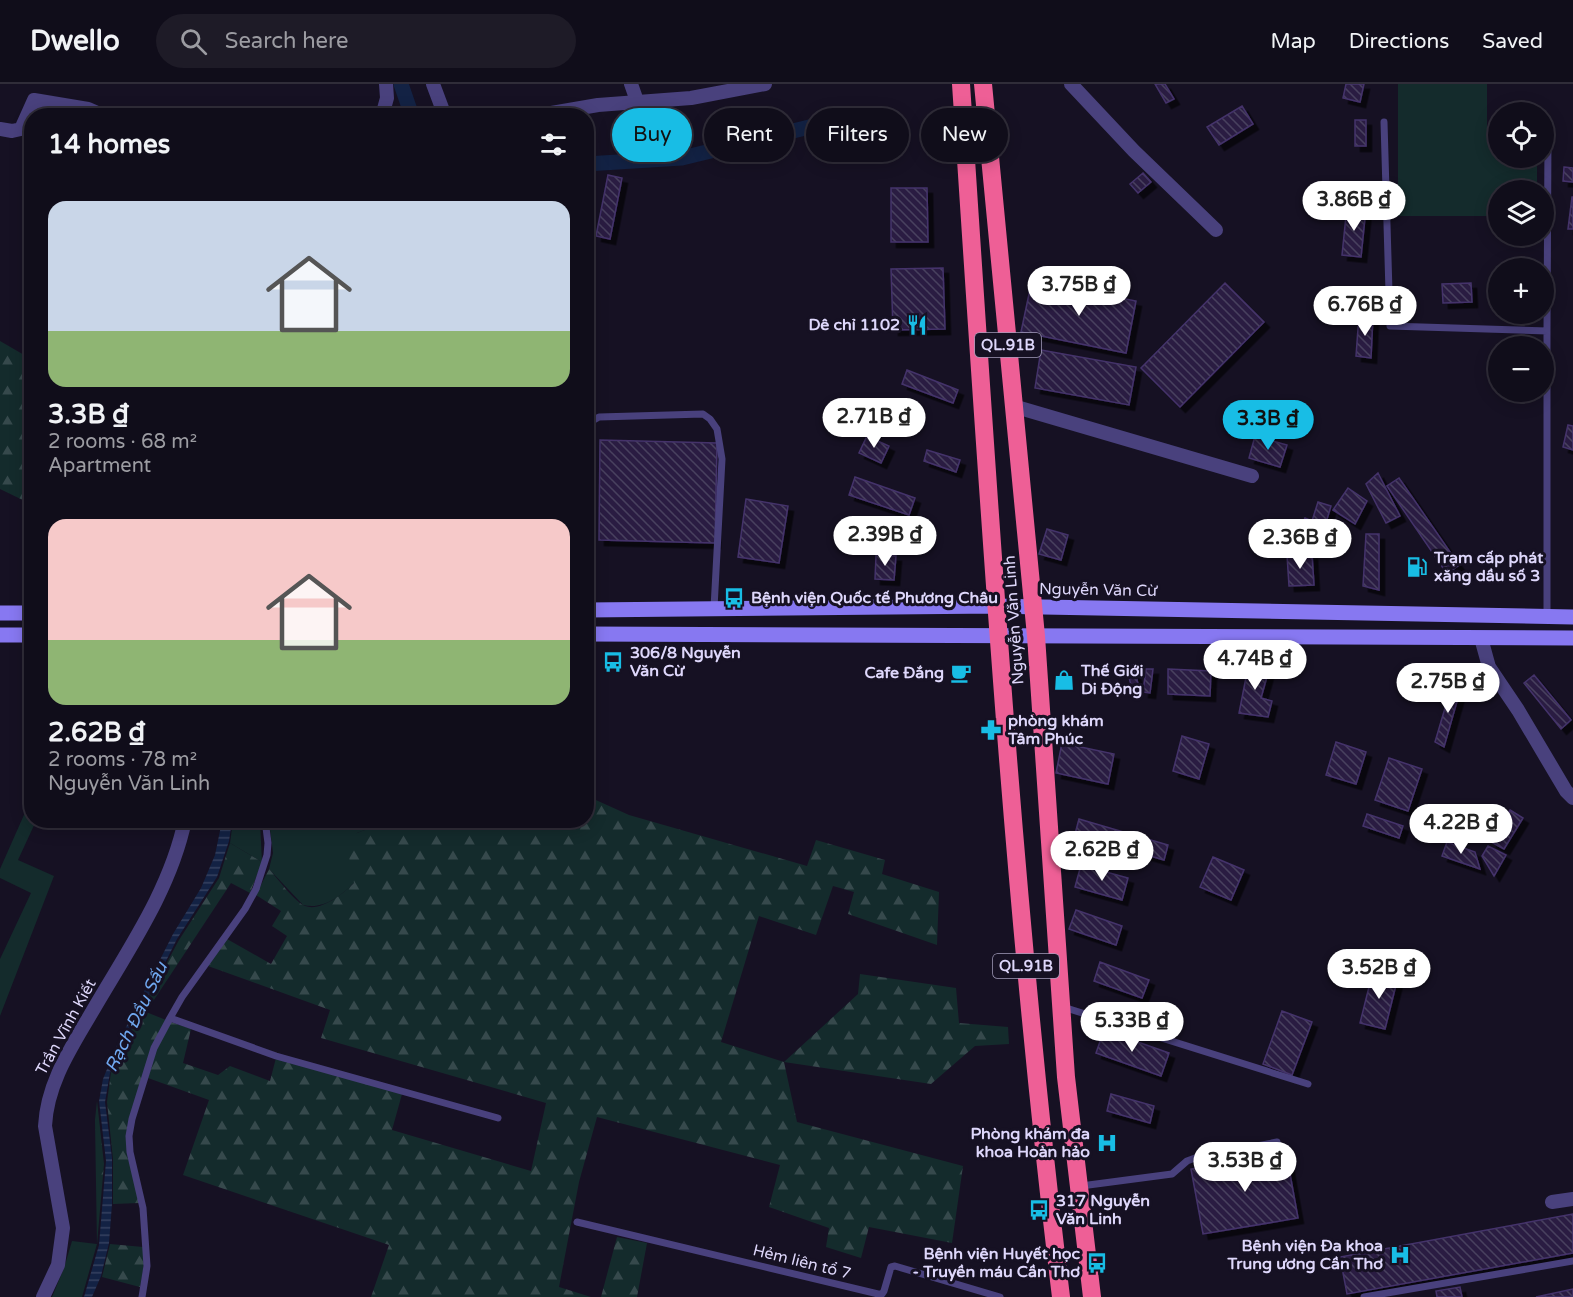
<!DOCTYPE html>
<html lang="en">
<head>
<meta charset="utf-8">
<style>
	:root { --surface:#100d1a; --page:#1e1b27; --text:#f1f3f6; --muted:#9c9ca2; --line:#302d39; --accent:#18bde5 }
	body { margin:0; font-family:"Varela Round",sans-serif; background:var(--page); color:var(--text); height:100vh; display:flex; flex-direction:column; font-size:22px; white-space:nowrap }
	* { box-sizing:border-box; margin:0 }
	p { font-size:20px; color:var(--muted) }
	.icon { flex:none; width:33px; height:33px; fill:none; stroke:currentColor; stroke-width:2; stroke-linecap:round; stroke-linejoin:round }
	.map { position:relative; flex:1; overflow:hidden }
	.drawer { position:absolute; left:24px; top:24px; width:570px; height:720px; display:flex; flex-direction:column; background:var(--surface); border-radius:24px; box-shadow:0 3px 15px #0003,0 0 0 2px var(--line) }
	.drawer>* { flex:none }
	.top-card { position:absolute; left:612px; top:24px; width:570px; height:54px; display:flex; gap:12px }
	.buttons { position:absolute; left:1488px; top:18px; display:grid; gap:12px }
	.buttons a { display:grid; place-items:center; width:66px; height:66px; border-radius:50%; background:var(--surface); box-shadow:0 3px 15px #0003,0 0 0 2px var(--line); font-size:30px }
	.price { position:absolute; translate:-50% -51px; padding:0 14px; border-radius:21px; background:#fff; color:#222; font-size:20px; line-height:39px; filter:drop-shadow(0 2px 3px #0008) }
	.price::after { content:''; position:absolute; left:50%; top:36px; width:18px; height:14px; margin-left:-9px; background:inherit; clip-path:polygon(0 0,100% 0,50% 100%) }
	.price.active { background:var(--accent); color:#111 }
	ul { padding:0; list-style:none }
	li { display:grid; align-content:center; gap:12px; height:318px; padding:0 24px }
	li span { display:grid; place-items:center; height:186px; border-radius:18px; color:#555 }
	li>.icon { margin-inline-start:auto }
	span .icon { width:108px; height:108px; fill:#fffc; stroke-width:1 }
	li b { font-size:26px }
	h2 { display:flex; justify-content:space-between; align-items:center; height:72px; padding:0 24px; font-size:26px }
	.pill { padding:0 21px; border-radius:27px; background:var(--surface); box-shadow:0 3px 15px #0003,0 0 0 2px var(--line); font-size:21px; line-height:54px }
	.pill.active { background:var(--accent); color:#111 }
	header { display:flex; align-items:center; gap:36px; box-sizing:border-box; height:84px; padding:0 30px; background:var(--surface); border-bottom:2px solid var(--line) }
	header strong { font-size:28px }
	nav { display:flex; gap:33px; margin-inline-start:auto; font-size:21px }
	.search { width:420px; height:54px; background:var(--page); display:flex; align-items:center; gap:15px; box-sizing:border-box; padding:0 21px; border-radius:33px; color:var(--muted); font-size:22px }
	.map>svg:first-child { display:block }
</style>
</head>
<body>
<header>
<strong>Dwello</strong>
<div class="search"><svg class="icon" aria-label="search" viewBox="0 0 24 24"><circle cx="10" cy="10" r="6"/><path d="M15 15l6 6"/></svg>Search here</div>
<nav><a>Map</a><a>Directions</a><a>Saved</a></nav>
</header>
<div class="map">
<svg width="1573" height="1213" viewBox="0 0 1573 1213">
	<defs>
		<pattern id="forest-firs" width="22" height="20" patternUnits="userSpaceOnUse" patternTransform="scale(1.5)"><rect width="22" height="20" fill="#142b2c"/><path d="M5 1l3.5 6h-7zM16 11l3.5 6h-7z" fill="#36494c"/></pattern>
		<pattern id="water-rules" width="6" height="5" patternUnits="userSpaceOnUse" patternTransform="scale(1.5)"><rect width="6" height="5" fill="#132244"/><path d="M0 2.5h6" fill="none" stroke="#354160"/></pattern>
		<pattern id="building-back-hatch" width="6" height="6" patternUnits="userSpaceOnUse" patternTransform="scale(1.5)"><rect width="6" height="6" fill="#291f42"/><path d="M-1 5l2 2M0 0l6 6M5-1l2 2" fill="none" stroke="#483f5e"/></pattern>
		<filter id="shadow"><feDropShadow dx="5.5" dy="5.5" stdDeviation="0" flood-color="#0009"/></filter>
	</defs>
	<rect width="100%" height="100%" fill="#161123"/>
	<path fill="#142b2c" d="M1398 0H1487V50L1498 51V74H1537V106H1498V132H1398Z
		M31 715 32 736 36 737 18 776 54 792 0 932V875L31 809 0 794V785Z
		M233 737H260L262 778 230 759Z
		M269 737H388L357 749 354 799C341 812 323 826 303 821L269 785 273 769Z
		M72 1157 97 1160 82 1213H52L64 1184Z"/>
	<path fill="url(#forest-firs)" d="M0 257 31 275V420L0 405Z
		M587 712 629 731 807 782 816 756 885 776 882 790 939 808 937 861 848 830 854 808 833 802 816 851 759 832 721 958 784 978 858 910 860 890 956 904 959 939 1008 943 1009 960 975 962 931 1000 784 978 797 1038 963 1082 952 1159 869 1143 861 1174 826 1163 829 1144 769 1123 780 1081 597 1033 579 1098 559 1203 591 1213H371L389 1161 183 1091 209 1016 148 994 156 966 171 938 191 945 183 979 218 991 230 982 270 997 276 974 402 1010 392 1046 531 1087 546 1019 321 954 330 926 208 882 227 855 271 880 287 852 272 842 281 827 256 811 269 785C277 794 295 818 305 822 321 828 344 809 354 799L347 763 357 749 388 737 503 736 510 738 511 736H553L561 739 562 737 586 736Z
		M230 759 262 778 250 809 231 799 146 928 166 936 126 1051 139 1119 113 1120V1075L107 1018 111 988 141 927 179 856 219 794Z
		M97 1017 104 1080 97 1160 95 1036Z
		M617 1153 647 1159 637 1213H601Z
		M110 1160 143 1163 144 1181 140 1203 102 1193Z"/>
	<path fill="url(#water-rules)" d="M222 737H232L229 757 217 793 177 855 110 989 105 1018 112 1074V1120L109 1159 101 1192 92 1213H84L99 1161 106 1077 99 1017 103 995 116 963 173 850 201 804 215 771Z"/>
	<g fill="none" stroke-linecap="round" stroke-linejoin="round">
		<path stroke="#132244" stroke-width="15" d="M401 0 412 32
			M586 80 682 74 863 30"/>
	</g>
	<path fill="url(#building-back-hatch)" stroke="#44336b" stroke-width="1.5" filter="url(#shadow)" d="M1155 0H1165L1174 15 1166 19Z
		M1346 0H1364L1360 18 1343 14Z
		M1242 22 1253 40 1219 61 1207 43Z
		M1355 36H1366V62H1355Z
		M1564 83 1573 84V98L1563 97Z
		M1143 89 1151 98 1138 109 1130 100Z
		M608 91 622 94 610 155 596 152Z
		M891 104H927L928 158H891Z
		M1572 113H1573V145H1568Z
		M1347 122 1366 124 1361 173 1342 171Z
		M943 184 945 245 893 246 891 185Z
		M1032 196 1136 217 1126 269 1021 248Z
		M1225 199 1264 238 1180 323 1141 284Z
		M1471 199 1472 218 1443 219 1442 200Z
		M1491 207H1498V223H1491Z
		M1359 231 1373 232 1371 274 1356 272Z
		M1041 266 1136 283 1129 321 1035 304Z
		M907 286 958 306 953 319 902 300Z
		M1568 341 1573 342V366L1563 363Z
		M867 352 889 362 881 379 859 369Z
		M1255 352 1287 361 1280 383 1249 374Z
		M600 356 717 359 715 459 599 456Z
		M927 366 960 376 956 388 924 377Z
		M1378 389 1400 432 1386 439 1366 400Z
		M855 393 915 414 909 431 849 411Z
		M1399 394 1459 481 1447 490 1387 402Z
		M1348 404 1367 417 1355 440 1333 426Z
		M746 415 788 422 779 479 738 473Z
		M1318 418 1331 422 1321 455 1299 447 1305 434 1312 437Z
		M1047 445 1068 451 1061 476 1039 470Z
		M1366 450H1379V506L1363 502Z
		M1312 470 1314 501 1289 502 1287 471Z
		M876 471 896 472 894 496 875 495Z
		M1249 578 1270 582 1261 614 1272 617 1268 633 1239 629Z
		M1133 581 1138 600 1131 601 1126 583Z
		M1146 585H1153L1150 609 1143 608Z
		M1168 585 1211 587 1210 612 1168 610Z
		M1534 591 1571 636 1561 645 1524 599Z
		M1453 597 1462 600 1444 663 1435 658Z
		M1182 652 1209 660 1199 695 1173 687Z
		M1336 658 1366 668 1356 700 1326 691Z
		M1062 659 1114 670 1108 700 1056 689Z
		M1389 674 1422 685 1408 727 1375 716Z
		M1510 726 1523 734 1504 765 1491 758Z
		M1367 730 1403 742 1399 754 1363 742Z
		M1079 735 1168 761 1164 776 1075 750Z
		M1447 758 1475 768 1480 785 1442 772Z
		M1488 762 1506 771 1494 792 1482 772Z
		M1213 773 1244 786 1231 816 1200 803Z
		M1081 781 1128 794 1122 816 1075 803Z
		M1076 826 1122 842 1116 861 1069 845Z
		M1100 878 1149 896 1142 914 1094 897Z
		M1373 887 1398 893 1385 945 1360 939Z
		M1282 927 1312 938 1292 991 1263 980Z
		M1104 946 1169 969 1161 992 1096 969Z
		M1111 1010 1154 1022 1150 1039 1107 1027Z
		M1286 1068 1298 1134 1203 1150 1191 1085Z
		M1573 1130V1169L1347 1210 1340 1173Z
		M1460 1203 1462 1213H1437L1436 1207Z
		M1573 1205V1213H1536Z"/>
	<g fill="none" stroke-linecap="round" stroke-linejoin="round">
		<path stroke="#49417d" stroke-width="7" d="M1384 38 1390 242 1547 247V533
			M1547 247 1548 51
			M589 526 590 345 592 337 599 333 703 330 710 335 717 345 722 375 714 524
			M1063 923 1308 1000
			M170 934 276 972 498 1034
			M1081 1102 1172 1090 1187 1077 1195 1074 1277 1058
			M577 1138 878 1210H882L884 1207 891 1183 895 1182 1000 1213
			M142 1213 147 1182 143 1124 130 1068 129 1052 132 1035 154 964 170 934 182 913 245 825 256 805 267 771 268 759 265 736
			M1364 1213 1573 1177"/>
		<path stroke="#49417d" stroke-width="14" d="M433 0 445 32
			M631 0 637 17
			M1071 0 1134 67 1216 146
			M382 32 387 14 386 0
			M534 32 598 21 691 14 765 0
			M0 45 12 47 21 45 34 16 88 25 104 32
			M1013 322 1252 392
			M1481 554 1489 583 1518 626 1566 707 1573 714
			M1552 1118 1573 1115
			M43 1213 58 1181 63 1144 45 1042C47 1001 69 967 89 933 125 870 170 808 185 736"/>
		<path stroke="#8778f1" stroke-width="15" d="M586 526 996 522 1573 533
			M0 529H32
			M586 550 1573 554
			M0 551H32"/>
		<path stroke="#ee5f96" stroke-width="18" d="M961 0C988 405 1012 810 1061 1213
			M983 0 1036 552 1066 993 1092 1213"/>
	</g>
	<defs>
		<g id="restaurant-bare" transform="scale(1.62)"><path d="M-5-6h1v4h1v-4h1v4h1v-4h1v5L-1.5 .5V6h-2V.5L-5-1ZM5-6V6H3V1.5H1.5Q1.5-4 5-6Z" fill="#18bde5" stroke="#161123" stroke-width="2.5" paint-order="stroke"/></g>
		<g id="fuel-bare" transform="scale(1.62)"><path d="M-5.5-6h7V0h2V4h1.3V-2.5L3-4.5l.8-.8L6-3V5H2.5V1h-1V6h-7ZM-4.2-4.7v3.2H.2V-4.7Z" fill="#18bde5" stroke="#161123" stroke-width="2.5" paint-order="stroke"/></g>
		<g id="bus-bare" transform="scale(1.62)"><path d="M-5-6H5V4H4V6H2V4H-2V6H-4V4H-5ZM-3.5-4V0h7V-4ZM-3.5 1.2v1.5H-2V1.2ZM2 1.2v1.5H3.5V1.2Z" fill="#18bde5" stroke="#161123" stroke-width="2.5" paint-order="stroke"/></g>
		<g id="cafe-bare" transform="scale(1.62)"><path d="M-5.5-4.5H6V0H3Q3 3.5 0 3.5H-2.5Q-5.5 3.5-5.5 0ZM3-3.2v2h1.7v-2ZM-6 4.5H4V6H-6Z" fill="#18bde5" stroke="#161123" stroke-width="2.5" paint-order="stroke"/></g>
		<g id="shop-bare" transform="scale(1.62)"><path d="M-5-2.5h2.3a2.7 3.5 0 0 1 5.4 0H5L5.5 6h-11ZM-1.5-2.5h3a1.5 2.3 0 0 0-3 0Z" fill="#18bde5" stroke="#161123" stroke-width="2.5" paint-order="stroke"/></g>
		<g id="pharmacy-bare" transform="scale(1.62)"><path d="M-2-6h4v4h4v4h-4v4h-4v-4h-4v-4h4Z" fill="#18bde5" stroke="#161123" stroke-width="2.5" paint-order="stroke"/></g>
		<g id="hospital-bare" transform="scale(1.62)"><path d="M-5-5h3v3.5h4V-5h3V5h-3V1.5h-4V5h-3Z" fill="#18bde5" stroke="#161123" stroke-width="2.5" paint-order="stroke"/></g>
	</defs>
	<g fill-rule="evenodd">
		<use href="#restaurant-bare" x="917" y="241"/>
		<use href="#fuel-bare" x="1417" y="483"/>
		<use href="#bus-bare" x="734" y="514"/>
		<use href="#bus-bare" x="613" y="578"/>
		<use href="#cafe-bare" x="961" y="589"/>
		<use href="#shop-bare" x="1064" y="596"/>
		<use href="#pharmacy-bare" x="991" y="646"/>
		<use href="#hospital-bare" x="1107" y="1059"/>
		<use href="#bus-bare" x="1039" y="1126"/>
		<use href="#hospital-bare" x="1400" y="1171"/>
		<use href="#bus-bare" x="1097" y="1179"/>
	</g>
	<g text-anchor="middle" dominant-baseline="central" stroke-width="6" stroke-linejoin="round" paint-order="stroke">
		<g fill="#161123" stroke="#a29cba" stroke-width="1.5">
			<rect x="975" y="249" width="66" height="24" rx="4.5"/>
			<rect x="993" y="870" width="66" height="24" rx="4.5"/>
		</g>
		<g font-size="15" font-weight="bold" fill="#ded7fb">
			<text x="1008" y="261">QL.91B</text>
			<text x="1026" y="882">QL.91B</text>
		</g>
		<g font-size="16" font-weight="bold" fill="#ded7fb" stroke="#161123" text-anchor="start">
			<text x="900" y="241" text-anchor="end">Dê chỉ 1102</text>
			<text x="1434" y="474">Trạm cấp phát<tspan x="1434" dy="18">xăng dầu số 3</tspan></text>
			<text x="751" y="514">Bệnh viện Quốc tế Phương Châu</text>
			<text x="630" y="569">306/8 Nguyễn<tspan x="630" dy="18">Văn Cừ</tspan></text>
			<text x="1081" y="587">Thế Giới<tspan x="1081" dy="18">Di Động</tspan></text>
			<text x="944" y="589" text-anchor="end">Cafe Đắng</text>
			<text x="1008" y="637">phòng khám<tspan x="1008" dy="18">Tâm Phúc</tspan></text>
			<text x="1090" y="1050" text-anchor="end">Phòng khám đa<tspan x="1090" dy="18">khoa Hoàn hảo</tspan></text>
			<text x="1056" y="1117">317 Nguyễn<tspan x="1056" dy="18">Văn Linh</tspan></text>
			<text x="1383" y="1162" text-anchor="end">Bệnh viện Đa khoa<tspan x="1383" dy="18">Trung ương Cần Thơ</tspan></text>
			<text x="1080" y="1170" text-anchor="end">Bệnh viện Huyết học<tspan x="1080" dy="18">- Truyền máu Cần Thơ</tspan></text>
		</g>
		<g font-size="16" fill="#ded7fb" stroke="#161123">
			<text transform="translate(1098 506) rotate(1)">Nguyễn Văn Cừ</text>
			<text transform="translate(1014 536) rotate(-94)">Nguyễn Văn Linh</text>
			<text transform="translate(66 943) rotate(-61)">Trần Vĩnh Kiết</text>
			<text transform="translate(802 1178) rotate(14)">Hẻm liên tổ 7</text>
		</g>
		<g font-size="18" font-style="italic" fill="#70a8f0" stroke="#161123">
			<text transform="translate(136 933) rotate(-64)">Rạch Đầu Sấu</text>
		</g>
	</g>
</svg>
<div class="buttons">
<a><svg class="icon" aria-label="locate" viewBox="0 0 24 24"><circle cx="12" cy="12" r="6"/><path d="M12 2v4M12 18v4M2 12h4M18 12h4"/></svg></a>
<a><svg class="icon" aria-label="layers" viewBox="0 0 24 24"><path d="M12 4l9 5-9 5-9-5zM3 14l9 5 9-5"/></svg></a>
<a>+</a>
<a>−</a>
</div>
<b class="price" style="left:1354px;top:148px">3.86B ₫</b>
<b class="price" style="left:1079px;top:233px">3.75B ₫</b>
<b class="price" style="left:1365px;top:253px">6.76B ₫</b>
<b class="price" style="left:874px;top:365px">2.71B ₫</b>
<b class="price active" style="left:1268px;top:367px">3.3B ₫</b>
<b class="price" style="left:885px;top:483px">2.39B ₫</b>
<b class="price" style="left:1300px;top:486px">2.36B ₫</b>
<b class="price" style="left:1255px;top:607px">4.74B ₫</b>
<b class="price" style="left:1448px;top:630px">2.75B ₫</b>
<b class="price" style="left:1461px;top:771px">4.22B ₫</b>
<b class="price" style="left:1102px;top:798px">2.62B ₫</b>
<b class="price" style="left:1379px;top:916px">3.52B ₫</b>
<b class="price" style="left:1132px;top:969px">5.33B ₫</b>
<b class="price" style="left:1245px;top:1109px">3.53B ₫</b>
<div class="top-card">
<a class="pill active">Buy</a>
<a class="pill">Rent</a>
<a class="pill">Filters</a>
<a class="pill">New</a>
</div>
<section class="drawer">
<h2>14 homes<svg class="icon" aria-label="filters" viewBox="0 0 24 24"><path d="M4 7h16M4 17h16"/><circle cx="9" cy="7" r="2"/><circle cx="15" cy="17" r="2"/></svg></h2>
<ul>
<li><span style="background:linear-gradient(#c9d6e8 70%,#8fb573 0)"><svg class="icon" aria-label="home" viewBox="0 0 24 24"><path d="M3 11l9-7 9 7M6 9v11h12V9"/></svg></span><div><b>3.3B ₫</b><p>2 rooms · 68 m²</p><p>Apartment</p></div></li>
<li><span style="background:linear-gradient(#f6c9c9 65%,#8fb573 0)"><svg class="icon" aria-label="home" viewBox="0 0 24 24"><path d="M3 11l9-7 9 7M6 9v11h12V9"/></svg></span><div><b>2.62B ₫</b><p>2 rooms · 78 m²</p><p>Nguyễn Văn Linh</p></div></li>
</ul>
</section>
</div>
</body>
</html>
